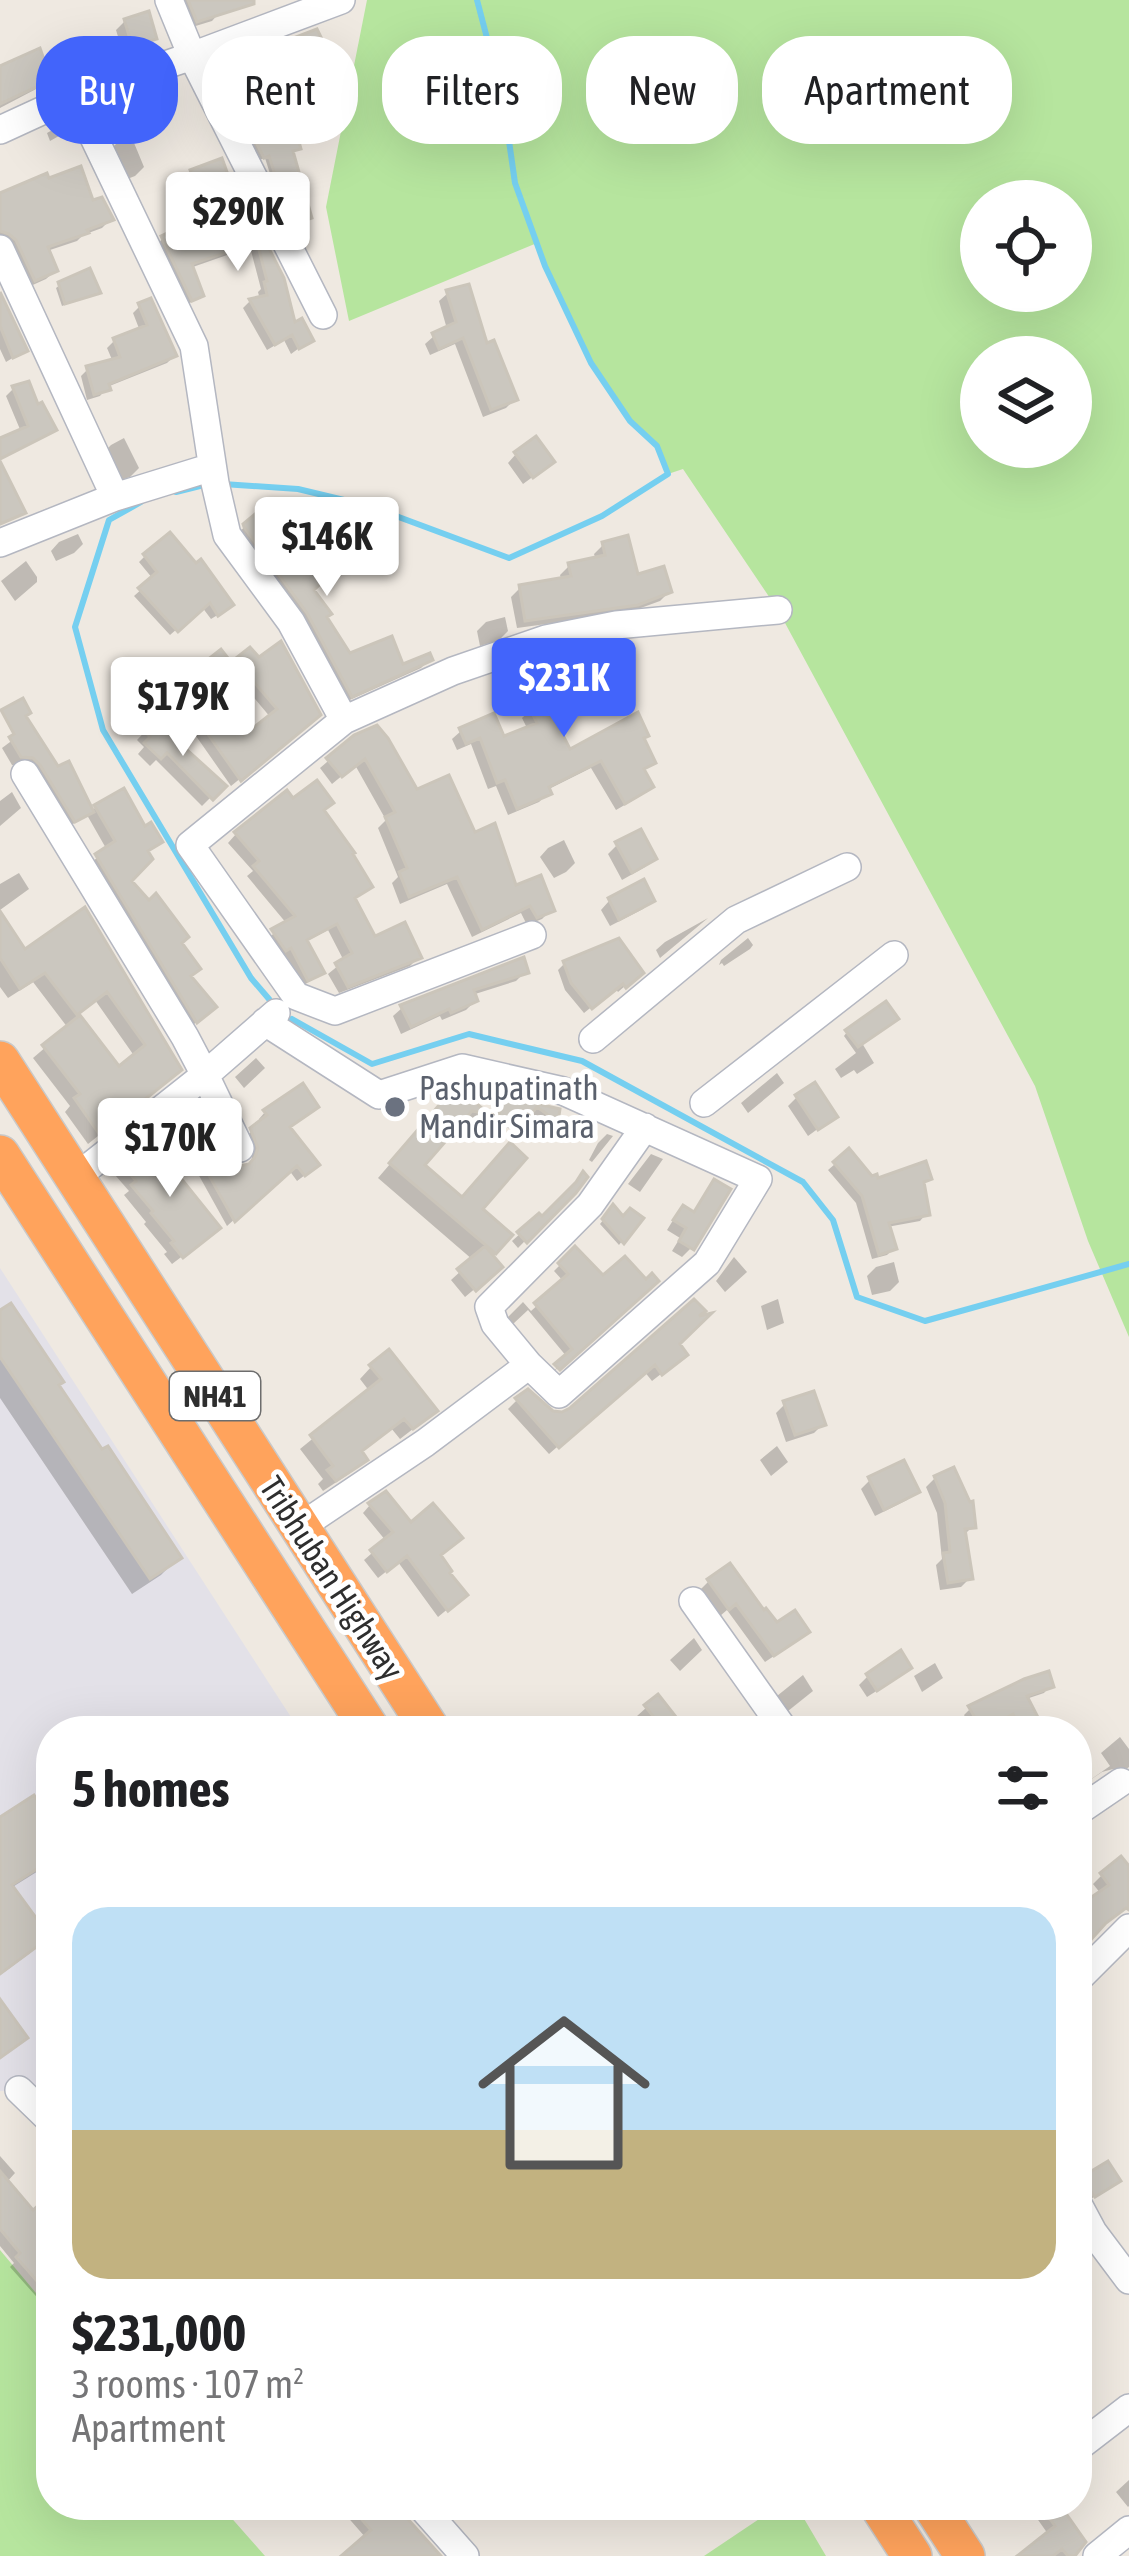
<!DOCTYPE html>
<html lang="en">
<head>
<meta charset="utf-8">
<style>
	:root { --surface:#fff; --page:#f2f2f2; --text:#202124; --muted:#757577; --accent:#4264fb }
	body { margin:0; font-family:"Asap Condensed",sans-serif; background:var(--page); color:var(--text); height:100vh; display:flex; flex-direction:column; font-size:45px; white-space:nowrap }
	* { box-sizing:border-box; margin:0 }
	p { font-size:39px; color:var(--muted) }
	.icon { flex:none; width:66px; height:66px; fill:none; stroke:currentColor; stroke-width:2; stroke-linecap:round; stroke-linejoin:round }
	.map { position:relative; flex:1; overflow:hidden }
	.panel { position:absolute; left:36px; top:1716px; width:1056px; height:804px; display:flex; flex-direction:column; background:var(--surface); border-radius:48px; box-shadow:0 12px 48px #0002 }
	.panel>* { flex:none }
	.banner { position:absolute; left:36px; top:36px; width:1059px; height:108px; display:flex; gap:24px }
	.controls { position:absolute; left:960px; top:180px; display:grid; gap:24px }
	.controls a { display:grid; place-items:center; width:132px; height:132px; border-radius:50%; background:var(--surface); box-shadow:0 12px 48px #0002; font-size:60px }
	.price { position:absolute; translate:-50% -102px; padding:0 27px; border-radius:12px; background:#fff; color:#222; font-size:39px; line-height:78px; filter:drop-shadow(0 3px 6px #0008) }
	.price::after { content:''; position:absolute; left:50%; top:72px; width:36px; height:27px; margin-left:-18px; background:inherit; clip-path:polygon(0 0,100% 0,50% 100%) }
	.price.selected { background:var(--accent); color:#fff }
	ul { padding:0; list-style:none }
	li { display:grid; align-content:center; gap:24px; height:636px; padding:0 36px }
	li span { display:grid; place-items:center; height:372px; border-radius:36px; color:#555 }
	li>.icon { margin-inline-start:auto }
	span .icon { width:216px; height:216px; fill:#fffc; stroke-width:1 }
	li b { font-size:51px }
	h2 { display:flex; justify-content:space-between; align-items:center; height:144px; padding:0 36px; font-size:51px }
	.tag { padding:0 42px; border-radius:48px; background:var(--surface); box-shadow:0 12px 48px #0002; font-size:42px; line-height:108px }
	.tag.selected { background:var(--accent); color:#fff }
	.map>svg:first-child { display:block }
</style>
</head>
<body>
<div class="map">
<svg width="1129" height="2556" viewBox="0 0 1129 2556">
	<rect width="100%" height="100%" fill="#efe9e1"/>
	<path fill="#e3e1e8" d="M0 1268 300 1731H51V2121L19 2090 0 2091Z"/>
	<path fill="#b6e59e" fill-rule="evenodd" d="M367 0H1129V1337L1088 1241 1035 1086 778 610 683 469 668 474 657 446 630 421 591 363 537 243 349 321 326 207ZM981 201H1071V291H981ZM981 357H1071V447H981Z
		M0 2250 51 2311V2505H220L265 2556H0Z
		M780 2505H796L826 2556H704Z"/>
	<path fill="#0003" fill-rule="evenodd" d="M175 0H231L212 21 189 28Z
		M125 21 154 38 145 47 123 53 116 30Z
		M284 45 334 69 329 73 286 88 300 128 294 134 298 148 291 153 309 217 292 225 276 193 265 158 259 160 217 72 221 67 243 78 283 59 280 49Z
		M0 70 48 79 38 88 0 108Z
		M63 124 66 132 50 141 47 133Z
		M132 138 144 167 135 176 122 181 108 152 117 143Z
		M191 172 227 183 218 192 190 202 182 181Z
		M0 197 91 204 110 220 102 228 83 235 77 241 47 251 55 271 46 279 26 288 0 241Z
		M254 225 293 327 310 340 291 354 284 340 267 350 243 308 250 301 260 300 258 292 261 289 250 247 190 268 201 296 185 306 156 246 163 238 231 237Z
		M60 285 98 292 62 306 56 288Z
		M448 293 485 347 514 400 506 408 483 417 455 344 430 355 425 344 434 336 447 329 439 301Z
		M0 299 24 351 6 362 0 349Z
		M140 306 174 356 167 363 107 387 100 396 87 400 81 376 88 369 113 362 107 348 114 341 140 331 133 313Z
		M13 389 37 408 53 429 46 436 27 446 6 396Z
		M124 438 139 468 130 477 116 482 102 454 111 445Z
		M516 454 542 470 523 484 508 463Z
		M245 526 311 590 349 657 402 668 429 660 421 668 343 703 237 535Z
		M78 534 83 544 74 553 56 561 51 551 59 542Z
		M603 545 636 578 669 592 660 601 627 613 517 628 511 597 520 588 562 581 560 575 569 566 596 560 594 554Z
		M145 556 224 611 211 619 202 607 170 635 134 596 153 579 139 562Z
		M26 561 37 577V582L15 601 1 581Z
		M505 617 508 631 499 640 480 646 477 631 486 622Z
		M250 651 309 723 231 786 168 696 176 688 231 667ZM244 686 271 718 244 739 219 708Z
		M535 674 610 682 601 691 546 708 568 753 642 739 653 762 642 773 650 787 642 795 616 810 591 768 547 790 548 793 539 802 508 815 496 786 488 789 471 744 457 750 452 739 461 731 502 740 528 730 522 718 533 708 526 682Z
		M153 723 222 786 202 806 156 760 150 766 138 754 144 747 137 740Z
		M30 727 91 812 96 807 144 830 159 841 145 853 127 881 179 944 188 977 205 1015 188 1029 88 865 107 850 87 815 65 829 23 766 12 765 2 748Z
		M355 738 416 793 473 836 515 889 551 910 542 919 527 925 521 913 472 937 447 884 400 904 392 883 398 877 378 828 386 820 355 765 332 784 320 768Z
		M12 792 21 808 0 826V801Z
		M292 802 321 811 369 887 353 900 373 940 418 958 410 966 339 993 328 974 344 961 328 930 305 942 321 973 300 988 265 940 287 924 247 876 253 871 228 843 236 834Z
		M564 840 575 863 566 872 554 878 540 857 548 848Z
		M617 845 653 859 645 867 622 880 608 854Z
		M19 873 29 889 0 910V884Z
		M652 900 643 909 610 926 601 910 609 901Z
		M84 912 167 1081 88 1144 65 1112 70 1106 33 1058 68 1028 33 982 8 998 0 987V930L24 954ZM95 1000 135 1057 119 1070 76 1015Z
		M708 918 660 958 656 950 665 942Z
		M748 938 753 945 750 949 724 966 722 963 719 965 721 960Z
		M564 964 640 973 618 992 615 988 584 1013 565 990 558 970Z
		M525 972 516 981 472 995 475 1001 466 1010 442 1020 440 1016 401 1034 393 1016 402 1008Z
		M847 1032 862 1043 874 1063 857 1074 854 1070 841 1078 835 1069 856 1053 844 1036Z
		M256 1058 265 1068 244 1088 235 1077Z
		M777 1073 784 1083 748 1113 741 1103Z
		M457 1092 484 1115 473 1126 457 1123 421 1165 508 1236 490 1256V1276L465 1297 451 1280 473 1260 378 1178 439 1107Z
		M797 1097 834 1117 808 1136 788 1106Z
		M503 1099 557 1112 555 1120 547 1129 527 1114 513 1129 492 1125 494 1108Z
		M197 1108 205 1124 182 1145 173 1129Z
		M265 1112 287 1128 309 1172 297 1181 289 1170 227 1226 192 1163 199 1156 240 1169 250 1166 252 1157 245 1137 262 1123 259 1119Z
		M607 1134 613 1136 592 1162 589 1160 598 1143Z
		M651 1154 663 1159 640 1192 628 1184Z
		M835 1164 871 1180 929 1178 921 1185 926 1214 920 1221 887 1227 893 1249 887 1255 872 1259 856 1203 828 1170Z
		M124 1166 209 1236 172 1264 164 1254 167 1252 144 1224 146 1222 124 1195 129 1191 115 1175Z
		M582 1175 574 1191 518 1248 512 1241 539 1217 542 1220Z
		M727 1190 691 1248 682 1257 672 1251 680 1238 667 1230 675 1217 684 1208 693 1214Z
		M612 1209 623 1220 639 1219 619 1245 600 1224Z
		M575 1250 603 1279 645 1283 655 1281 551 1374 567 1357 528 1310 513 1324 508 1317 523 1302 531 1311 564 1282 554 1271Z
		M734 1257 747 1272 725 1292 716 1281Z
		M894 1262 899 1282 890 1291 872 1295 867 1276 876 1267Z
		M778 1299 784 1323 767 1330 761 1306Z
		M0 1314 56 1385 178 1558 161 1575 132 1594 0 1398Z
		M676 1344 675 1363 652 1381 644 1371 549 1454 508 1409 517 1400 555 1415 565 1414Z
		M371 1367 422 1422 400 1439 391 1428 359 1453 364 1459 353 1471 323 1491 318 1484 323 1479 300 1449 370 1392 360 1379Z
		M785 1404 823 1424 814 1433 786 1442 776 1413Z
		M777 1446 788 1462 771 1476 760 1460Z
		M935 1478 973 1526 963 1536 970 1578 961 1587 940 1590 936 1565 942 1559 937 1513 926 1487Z
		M870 1480 916 1491 907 1500 875 1516 861 1489Z
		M370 1505 437 1556 456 1602 438 1617 398 1562 378 1578 364 1560 386 1541 363 1513Z
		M709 1581 776 1626 798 1640 765 1662 727 1610 720 1616 701 1589Z
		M694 1638 702 1650 680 1671 670 1660Z
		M935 1663 943 1678 922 1692 914 1676Z
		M803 1675 813 1691 788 1711 777 1696Z
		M868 1676H900L867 1697 859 1685Z
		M1050 1686 1044 1693 1026 1699 1041 1731H1011L1005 1718 983 1731H973L964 1715 970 1709Z
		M657 1698 682 1731H649L637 1716Z
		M568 1719 577 1731H550Z
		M1120 1737 1129 1749V1767L1123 1772 1113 1769 1102 1772 1077 1789 1110 1766 1101 1753Z
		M0 1820 51 1828V1863L11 1888 46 1937 30 1953 0 1975Z
		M1129 1871V1904L1095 1930 1077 1949V1911L1101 1894 1093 1884 1102 1875Z
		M0 2156 15 2173 6 2183 32 2214 51 2198V2313L10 2267 14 2263 0 2246Z
		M1107 2165 1117 2181 1085 2203 1077 2194V2183Z
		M1077 2400 1087 2414 1077 2424Z
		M1129 2480V2506L1128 2507 1116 2492Z
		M310 2505H336L321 2518Z
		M337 2505H401L404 2518 437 2556H345L366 2538Z
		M712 2505H740L722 2518Z
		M1049 2505H1057L1069 2556H1022L1048 2534 1036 2517Z"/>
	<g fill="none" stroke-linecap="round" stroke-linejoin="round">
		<path stroke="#75cff0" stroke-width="6" d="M223 484 298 489 369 506 509 558 602 516 668 474 657 446 630 421 591 363 545 266 515 183 503 99 477 0
			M176 492 204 485
			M141 502 109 520 75 627 103 730 251 978 269 999
			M292 1019 372 1064 469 1034 582 1061 803 1182 833 1220 857 1297 925 1321 1129 1264"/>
	</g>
	<path fill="#cbc7bf" stroke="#cbc5ba" stroke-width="3" fill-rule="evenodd" d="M188 0H254V4L197 22Z
		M149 11 157 39 132 46 124 19Z
		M317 29 337 70 289 87 303 129 296 131 301 149 293 151 312 218 297 223 279 188 269 156 264 158 225 81 220 65 238 58 244 74 286 54 283 42Z
		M40 48 51 80 0 104V66Z
		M222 158 231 183 199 195 190 170Z
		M81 166 93 200 102 197 114 220 87 230 89 233 48 247 58 271 35 281 16 240 9 234 0 231V193L47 173 49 178Z
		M255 221 284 278 295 322 302 318 314 341 299 349 292 335 275 345 249 299 267 295 264 282 267 281 257 242 192 264 204 296 192 301 161 236 189 223 193 233 230 222 233 233Z
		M90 268 101 293 65 304 58 282Z
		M469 284 487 343 494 340 518 400 491 410 463 338 439 349 432 333 456 322 446 290Z
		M0 292 28 351 13 358 0 326Z
		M151 298 177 356 109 384 111 390 94 395 86 366 120 357 113 338 147 325 138 303Z
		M29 381 38 404 42 402 57 430 0 459V438L28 426 12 386Z
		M536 436 555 462 533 478 514 452Z
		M0 461 26 513 0 524Z
		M267 504 310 559 348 523 366 542 314 590 332 614 327 617 350 653 392 636 403 664 430 653 433 660 352 697 307 613 244 527 243 524Z
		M170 532 196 563 201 559 234 605 218 616 210 603 178 632 138 588 157 572 143 554Z
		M628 535 638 574 664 566 672 592 638 605 525 621 519 585 571 576 568 563 605 555 602 542Z
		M281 641 321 715 241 781 174 686 221 649 231 662 250 647 259 657ZM253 681 277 709 244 735 222 707Z
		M604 652 613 683 547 704 570 749 638 712 649 736 644 738 656 763 644 769 654 787 625 804 601 761 549 787 552 794 517 809 505 780 497 783 480 738 466 744 459 728 494 713 504 736 537 723 529 707 541 701 533 671Z
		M23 698 31 713 26 716 58 766 69 761 94 812 75 822 40 765 33 758 21 757 9 737 14 734 1 710Z
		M153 719 227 786 213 800 167 753 161 759 144 743 150 737 143 729Z
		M377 725 388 738 417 789 449 775 475 832 495 823 516 885 541 875 555 911 537 918 530 906 482 930 457 877 409 897 399 872 407 868 385 817 395 812 365 759 342 777 326 758 354 735Z
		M317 780 334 803 324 810 355 853 353 854 373 887 355 898 375 936 405 922 422 958 348 987 335 963 352 953 337 924 307 940 325 973 308 981 291 948 286 951 271 929 295 916 253 866 259 861 234 832 287 790 293 798Z
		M124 788 145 826 151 822 163 842 148 851 153 859 132 881 149 900 156 893 189 937 182 943 201 969 191 976 217 1007 197 1023 95 854 115 841 94 805Z
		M641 829 657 859 632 873 615 842Z
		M644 879 655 901 619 920 608 898Z
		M85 907 182 1070 100 1135 74 1098 80 1094 42 1045 80 1015 119 1066 145 1045 107 992 77 1015 45 973 20 989 0 958V911L25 949Z
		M619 938 644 973 626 988 623 984 592 1009 571 983 563 961Z
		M524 957 529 973 474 990 478 1001 451 1013 449 1009 411 1027 400 1005Z
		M886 1001 899 1019 858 1047 845 1030Z
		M815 1082 838 1117 818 1130 795 1095Z
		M303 1083 319 1107 290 1127 320 1165 305 1176 297 1166 235 1222 197 1154 217 1141 229 1162 240 1166 249 1164 255 1157 258 1148 250 1128 267 1115 263 1110Z
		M458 1088 489 1114 472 1111 425 1165 462 1197 510 1142 527 1158 483 1209 513 1235 496 1254 389 1163 452 1090Z
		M502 1096 560 1109 558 1122 537 1107 524 1122 499 1116Z
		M151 1141 221 1228 183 1258 171 1243 174 1241 151 1213 153 1211 131 1185 136 1181 122 1164Z
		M849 1148 872 1176 877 1174 878 1178 926 1161 932 1179 924 1182 930 1215 889 1223 897 1249 879 1255 862 1196 833 1162Z
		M583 1171 588 1177 576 1193 527 1243 517 1232 539 1213 542 1216 576 1182Z
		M714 1179 731 1189 694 1250 679 1241 686 1228 673 1220 683 1205 694 1212Z
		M613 1204 623 1216 630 1208 644 1218 624 1244 602 1219Z
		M485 1246 503 1267 476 1291 457 1269Z
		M575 1246 603 1275 625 1256 646 1279 652 1273 659 1281 560 1370 554 1364 572 1349 534 1303 568 1274 558 1263Z
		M694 1299 706 1311 699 1316 712 1313 680 1344 688 1355 662 1375 655 1365 559 1448 515 1398 528 1389 553 1411 562 1412 570 1408Z
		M11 1303 64 1382 59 1385 102 1449 108 1446 182 1558 150 1579 0 1357V1310Z
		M389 1349 438 1411 413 1429 404 1419 362 1451 368 1460 336 1481 327 1470 333 1466 310 1435 381 1379 369 1365Z
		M814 1391 826 1425 795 1435 783 1401Z
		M904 1460 920 1492 884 1510 868 1477Z
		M954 1467 970 1502 973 1501 976 1528 965 1529 973 1579 948 1583 943 1553 950 1552 945 1503 934 1476Z
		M386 1491 411 1522 433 1503 463 1538 441 1555 452 1571 450 1573 468 1595 448 1611 407 1556 387 1572 370 1550 393 1532 368 1503Z
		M730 1563 764 1610 766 1608 777 1622 795 1610 810 1632 774 1656 736 1604 729 1610 707 1579Z
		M901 1650 912 1668 877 1691 866 1674Z
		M1049 1671 1054 1687 1027 1696 1045 1731H1021L1013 1714 983 1731 968 1706 1024 1679Z
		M658 1694 687 1731H665L644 1705Z
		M34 1795 51 1822V1860L12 1885 50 1937 0 1974V1817Z
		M1121 1856 1129 1866V1910L1126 1908 1106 1923 1077 1955V1907L1109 1885 1100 1873Z
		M0 1999 28 2038 0 2058Z
		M1108 2161 1121 2181 1095 2197 1080 2178Z
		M0 2171 33 2210 51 2194V2297L16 2257 20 2253 0 2229Z
		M349 2505H402L406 2517 441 2556H341L371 2530Z
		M1040 2505H1060L1086 2542 1075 2556H1068L1062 2549 1053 2556H1017L1055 2526Z"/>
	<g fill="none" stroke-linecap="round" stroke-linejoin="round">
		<g stroke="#b4b7c1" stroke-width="30">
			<path id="minor" d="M169 0 192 56 323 315
				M74 96 194 346 215 483 227 535 291 622 344 720
				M0 130 74 96 192 56 341 0
				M0 249 115 497
				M0 543 115 497 212 467
				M25 774 185 1037 205 1075 75 1178
				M532 935 335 1011 296 996 190 845 344 720 453 671 546 639 616 625 778 610
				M265 1022 379 1095 462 1068 563 1091 758 1179 707 1263 559 1394 529 1365 425 1443 300 1527
				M593 1039 736 920 847 867
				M704 1103 894 955
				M240 1148 205 1075 276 1013
				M529 1365 495 1324 489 1307 590 1205 645 1127
				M693 1601 785 1731
				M1077 1812 1121 1782
				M1077 1980 1129 1928
				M19 2090 51 2121
				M1077 2202 1093 2232 1129 2280
				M1077 2448 1129 2408
				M420 2505 465 2556
				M1097 2556 1129 2530"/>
		</g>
		<g stroke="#c9c9c9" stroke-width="42">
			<path id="highway" d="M0 1061 431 1731
				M0 1155 371 1731
				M879 2505 912 2556
				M932 2505 965 2556"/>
		</g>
		<use href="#minor" stroke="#fff" stroke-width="27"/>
		<use href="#highway" stroke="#ffa35c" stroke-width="39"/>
	</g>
	<circle fill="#6b7280" stroke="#fff" stroke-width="4.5" cx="395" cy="1107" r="12"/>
	<g text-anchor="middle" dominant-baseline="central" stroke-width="10" stroke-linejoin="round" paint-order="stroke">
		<rect fill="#fff" stroke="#6d6d6d" stroke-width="3" x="170" y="1372" width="90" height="48" rx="9"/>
		<g font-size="30" font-weight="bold" fill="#2e2e2e">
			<text x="215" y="1396">NH41</text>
		</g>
		<g font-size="33" fill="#5b616d" stroke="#fff" text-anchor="start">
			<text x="419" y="1088">Pashupatinath<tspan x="419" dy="38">Mandir Simara</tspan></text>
		</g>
		<g font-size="33" fill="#2e2e2e" stroke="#fff">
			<text transform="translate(332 1578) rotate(57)">Tribhuban Highway</text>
		</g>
	</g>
</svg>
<div class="controls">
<a><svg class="icon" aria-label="locate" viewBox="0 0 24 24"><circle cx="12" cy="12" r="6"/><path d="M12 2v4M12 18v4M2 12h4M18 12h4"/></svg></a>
<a><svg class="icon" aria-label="layers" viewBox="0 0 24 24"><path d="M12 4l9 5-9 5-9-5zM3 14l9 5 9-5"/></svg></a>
</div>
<b class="price" style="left:238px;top:274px">$290K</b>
<b class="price" style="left:327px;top:599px">$146K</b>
<b class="price selected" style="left:564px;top:740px">$231K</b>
<b class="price" style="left:183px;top:759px">$179K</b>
<b class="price" style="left:170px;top:1200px">$170K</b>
<div class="banner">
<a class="tag selected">Buy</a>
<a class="tag">Rent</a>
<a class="tag">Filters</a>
<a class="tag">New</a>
<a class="tag">Apartment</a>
</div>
<section class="panel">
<h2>5 homes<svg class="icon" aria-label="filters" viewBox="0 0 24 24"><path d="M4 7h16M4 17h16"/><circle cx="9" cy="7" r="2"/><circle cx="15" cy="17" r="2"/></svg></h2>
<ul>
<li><span style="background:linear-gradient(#bfe0f5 60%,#c2b280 0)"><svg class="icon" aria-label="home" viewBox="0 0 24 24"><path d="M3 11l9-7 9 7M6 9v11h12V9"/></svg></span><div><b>$231,000</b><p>3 rooms · 107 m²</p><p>Apartment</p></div></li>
</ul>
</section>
</div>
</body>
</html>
